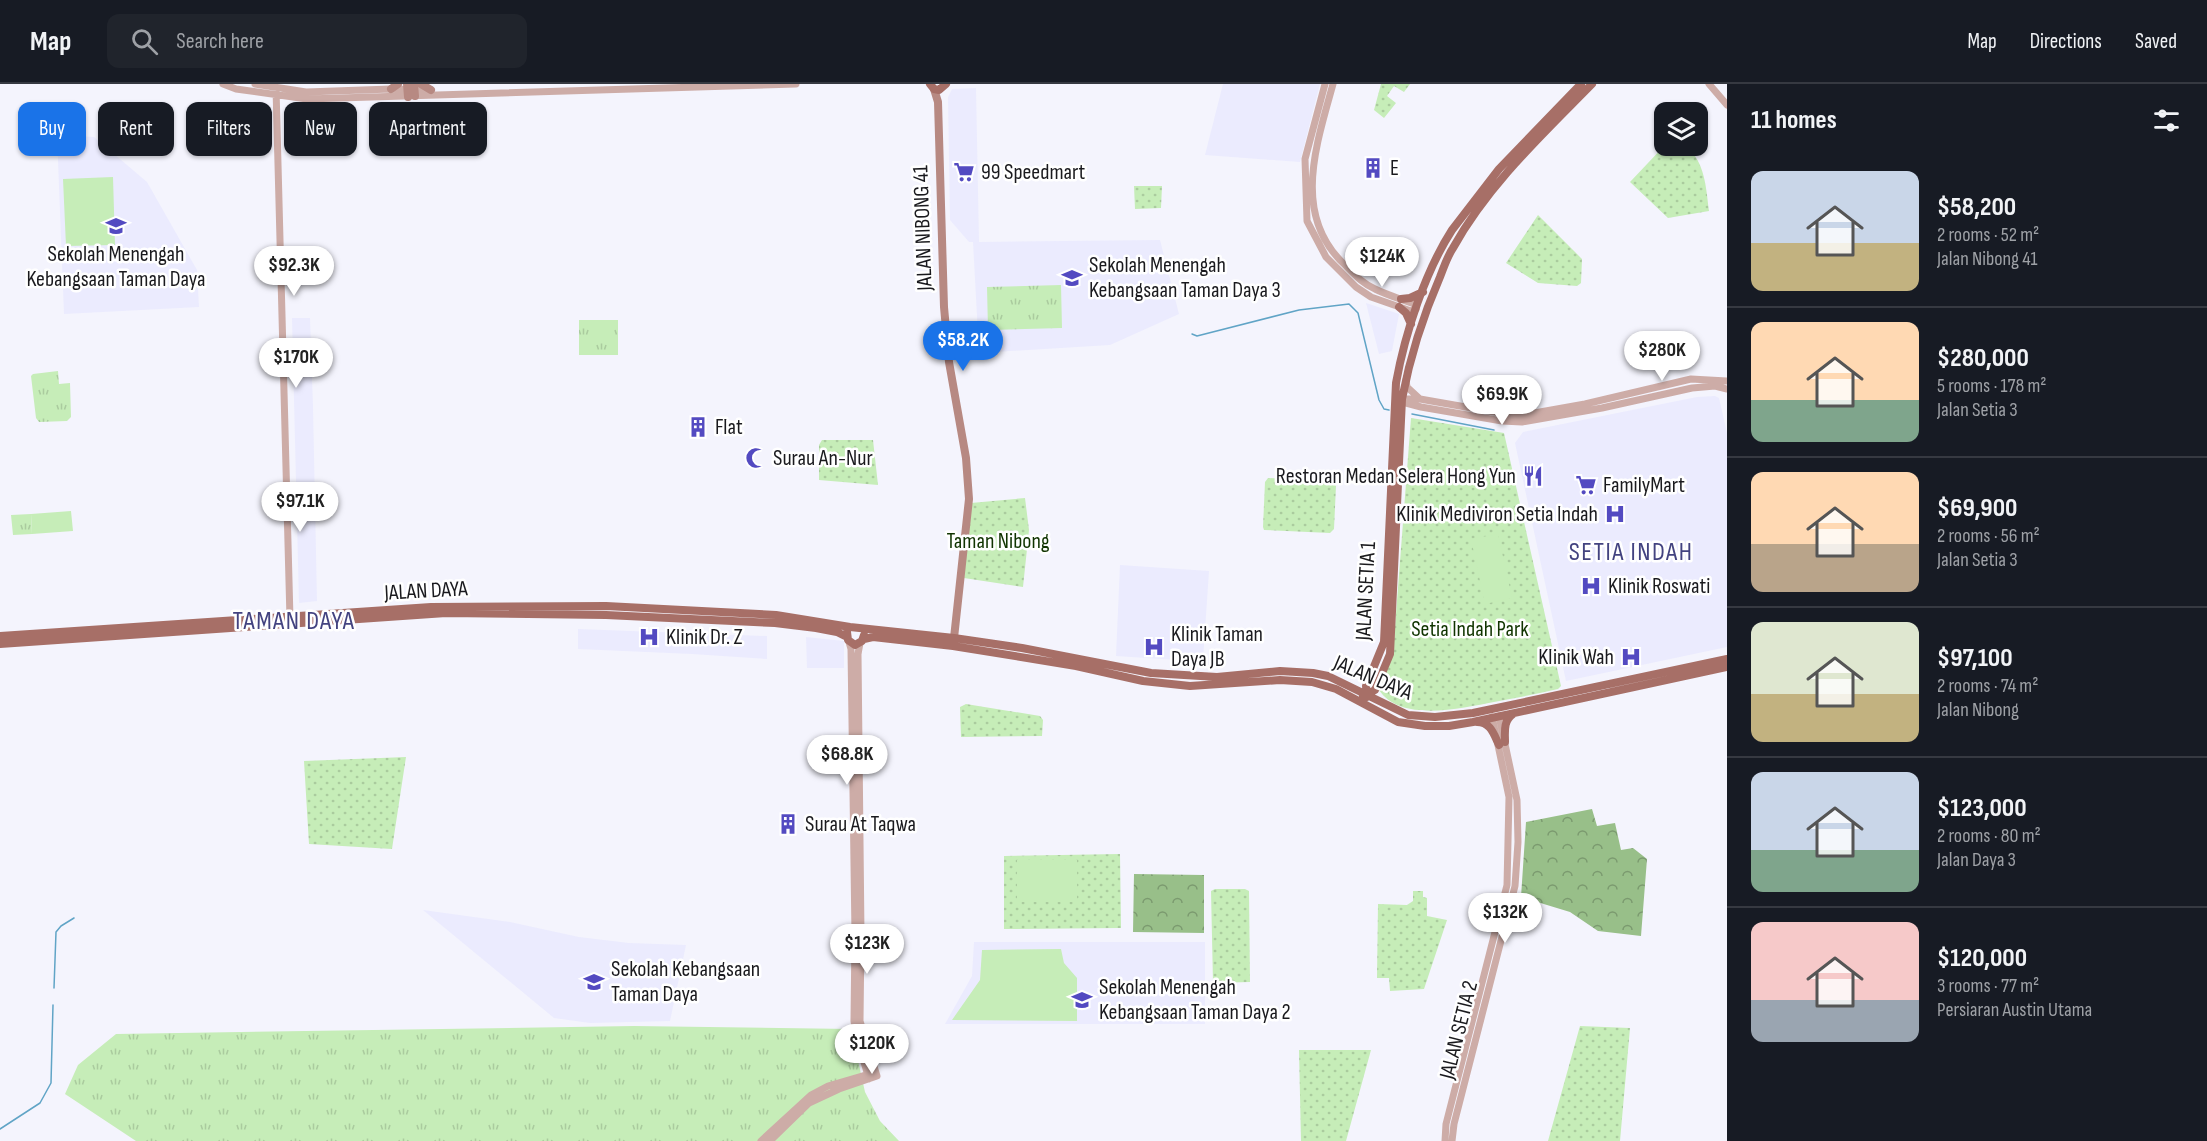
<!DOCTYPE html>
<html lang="en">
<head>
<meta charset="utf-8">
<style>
	:root { --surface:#171b24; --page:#20242c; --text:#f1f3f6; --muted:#9ea1a6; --line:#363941; --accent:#1a73e8 }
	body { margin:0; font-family:"Sofia Sans Condensed",sans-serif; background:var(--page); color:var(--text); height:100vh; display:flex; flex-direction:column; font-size:22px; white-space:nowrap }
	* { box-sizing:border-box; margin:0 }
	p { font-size:20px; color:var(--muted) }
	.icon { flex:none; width:33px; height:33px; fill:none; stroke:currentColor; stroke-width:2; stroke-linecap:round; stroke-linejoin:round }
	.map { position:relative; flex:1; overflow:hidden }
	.panel { display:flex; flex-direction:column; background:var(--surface); width:480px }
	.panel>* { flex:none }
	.top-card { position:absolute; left:18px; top:18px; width:570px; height:54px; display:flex; gap:12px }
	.controls { position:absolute; left:1654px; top:18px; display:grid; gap:12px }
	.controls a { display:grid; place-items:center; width:54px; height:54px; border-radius:12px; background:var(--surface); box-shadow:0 2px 4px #0004; font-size:30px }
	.price { position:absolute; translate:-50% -51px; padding:0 14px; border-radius:21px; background:#fff; color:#222; font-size:20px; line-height:39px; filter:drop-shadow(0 2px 3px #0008) }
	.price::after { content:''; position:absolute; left:50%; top:36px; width:18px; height:14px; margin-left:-9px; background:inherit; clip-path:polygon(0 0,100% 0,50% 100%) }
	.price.on { background:var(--accent); color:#fff }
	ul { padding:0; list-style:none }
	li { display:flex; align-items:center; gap:18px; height:150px; padding:0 24px }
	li+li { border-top:2px solid var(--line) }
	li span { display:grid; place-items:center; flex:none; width:168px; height:120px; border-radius:12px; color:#555 }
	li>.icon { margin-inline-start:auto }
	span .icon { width:72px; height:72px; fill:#fffc; stroke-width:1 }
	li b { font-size:26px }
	h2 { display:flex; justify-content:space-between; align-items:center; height:72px; padding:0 24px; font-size:26px }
	.tag { padding:0 21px; border-radius:12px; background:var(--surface); box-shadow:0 2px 4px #0004; font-size:21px; line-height:54px }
	.tag.on { background:var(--accent); color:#fff }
	header { display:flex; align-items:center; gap:36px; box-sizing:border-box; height:84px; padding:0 30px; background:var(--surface); border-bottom:2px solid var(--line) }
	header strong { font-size:28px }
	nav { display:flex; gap:33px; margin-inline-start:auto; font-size:21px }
	.search { width:420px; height:54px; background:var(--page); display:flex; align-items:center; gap:15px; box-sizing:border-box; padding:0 21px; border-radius:12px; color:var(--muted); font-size:22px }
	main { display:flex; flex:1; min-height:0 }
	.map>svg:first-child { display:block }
</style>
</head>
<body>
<header>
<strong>Map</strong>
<div class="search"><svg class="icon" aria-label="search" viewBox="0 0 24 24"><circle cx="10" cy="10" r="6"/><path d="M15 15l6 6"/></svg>Search here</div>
<nav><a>Map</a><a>Directions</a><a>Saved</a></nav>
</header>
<main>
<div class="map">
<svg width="1727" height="1057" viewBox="0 0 1727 1057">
	<defs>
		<pattern id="grass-tufts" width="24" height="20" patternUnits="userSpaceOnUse" patternTransform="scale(1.5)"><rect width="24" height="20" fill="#c6edb8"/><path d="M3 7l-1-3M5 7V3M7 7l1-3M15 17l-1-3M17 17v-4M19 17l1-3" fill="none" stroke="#aacb9e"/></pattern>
		<pattern id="forest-crowns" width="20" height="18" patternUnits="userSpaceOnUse" patternTransform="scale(1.5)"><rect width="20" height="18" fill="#98bf89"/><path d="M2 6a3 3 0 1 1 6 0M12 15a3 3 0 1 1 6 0" fill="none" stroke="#7b9a6f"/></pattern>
		<pattern id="park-dots" width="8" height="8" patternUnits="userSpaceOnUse" patternTransform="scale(1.5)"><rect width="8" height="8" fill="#c6edb8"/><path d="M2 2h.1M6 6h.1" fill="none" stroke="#aacb9e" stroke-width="1.8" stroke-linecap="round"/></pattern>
	</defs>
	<rect width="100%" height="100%" fill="#f4f4fd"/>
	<path fill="#ebebfe" d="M1223 0H1320L1300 78 1205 71Z
		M976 4 979 158 1160 156 1179 230 1110 261 979 269 973 158H969L950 136 948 13 952 5Z
		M57 51 94 53 147 98 197 186 199 223 64 230Z
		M1366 219 1399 230 1392 267 1379 270Z
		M292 234H310L313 323 317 517 299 519Z
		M1715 312 1719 314 1727 349V563L1566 597 1515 359 1523 348 1697 313Z
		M1120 481 1209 487 1203 576 1191 577 1116 572Z
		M578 545 767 552V575L692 570 578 565Z
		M806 553 844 557V584H807Z
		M423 826 510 838 579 853 629 859 686 861 670 937 590 939 554 934Z
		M974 858H1205V940H945L972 892Z"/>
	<path fill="url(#grass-tufts)" d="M1061 201 1062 244 988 246 987 203Z
		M579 236H618V271H579Z
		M58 287 59 300 70 299 71 333 67 337 39 338 36 334 31 292 33 290Z
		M31 430 32 450 13 451 11 431Z
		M634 942 851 945 865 1008 880 1037 899 1057H136L65 1010 78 981 116 950Z"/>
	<path fill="url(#forest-crowns)" d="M1592 725 1597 742 1615 739 1621 766 1633 764 1647 775 1641 852 1598 847 1570 828 1521 813 1526 738Z
		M1134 790 1204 791V849L1133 848Z"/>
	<path fill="url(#park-dots)" d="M1381 0H1410L1404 8 1394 2 1387 12 1396 19 1384 34 1374 26Z
		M1665 61 1686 62C1705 78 1706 103 1709 127L1668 134 1630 98Z
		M1134 102H1162L1161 124 1135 125Z
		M1538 131 1582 175 1581 199 1577 202 1538 199 1506 179Z
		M1411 334 1504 349 1561 602 1558 605C1537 610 1515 614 1494 618 1462 624 1401 639 1379 606L1393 569Z
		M822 356H873L878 401 819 396V361Z
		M1268 394 1333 398 1336 402 1334 445 1330 449 1264 446 1263 443 1265 398Z
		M1025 414 1029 446 1023 503 964 494 971 419Z
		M966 620 1040 632 1043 636 1042 652 961 653 960 623Z
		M406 673 392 765 309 760 304 677Z
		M1120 770 1121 844 1004 845V772Z
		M1215 805H1245L1249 807 1250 898 1213 899 1211 807Z
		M1413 807H1423V813L1427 814V832L1447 836 1424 905 1390 907 1389 894H1377L1378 820 1407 821 1413 817Z
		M1580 942 1630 944 1620 1057H1548Z
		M1299 966H1371L1346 1057H1301Z"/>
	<path fill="#c6edb8" d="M113 93 115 161 66 162 63 95Z
		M71 427 73 447 32 450 31 430Z
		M1498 450 1512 514 1485 520 1471 455Z
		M1017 776H1077V818H1017Z
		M1061 865 1064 879 1077 894V937L952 936 980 896 982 866Z"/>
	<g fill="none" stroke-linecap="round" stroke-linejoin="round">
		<path stroke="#60a4c6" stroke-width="1.5" d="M1192 250 1197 252 1299 226 1349 220 1358 229 1379 316 1384 325 1389 326
			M1412 330 1494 346
			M54 904 56 848 61 842 74 834
			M0 1045 40 1019 51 999 53 921"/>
		<path stroke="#cdaca7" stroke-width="7" d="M223 0 236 5 307 15 796 0
			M255 0 306 8 391 5 431 6
			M1325 0 1305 75 1307 137 1326 173 1356 203 1371 213 1411 227 1416 225
			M1333 0C1316 62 1291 132 1346 182 1355 191 1363 200 1375 205 1387 211 1401 215 1414 220L1416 225
			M1709 0 1727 21
			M276 4 290 535
			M1406 296 1407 303 1420 315
			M1402 315 1406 319 1421 323 1502 337 1522 338 1602 324 1692 304 1715 302 1727 305
			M1402 315H1420L1517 332 1585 320 1691 295 1727 297
			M849 558 851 565 855 851 854 937 856 951 869 995
			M761 1057 811 1011 828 1002 869 990
			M770 1057 809 1019 839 1005 877 992 860 937 861 851 858 570 860 559
			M1445 1057 1446 1040 1507 801 1509 713 1492 633
			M1452 1057 1454 1040 1515 802 1518 758 1517 716 1499 632"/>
		<path stroke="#b78982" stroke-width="8" d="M407 0 408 13
			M414 0 415 12
			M421 0 431 6
			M391 5 398 0
			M934 5 938 18 944 223 949 278 966 374 969 415 954 554"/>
		<path stroke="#a76f67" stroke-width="8" d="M930 0 934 5 939 6 946 0
			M1401 215 1410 214 1423 208
			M1399 223 1406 229 1411 240
			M847 548 848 556 855 561 862 557 864 551
			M0 552 431 523 606 522 776 531 850 543 954 554 1022 564 1151 589 1217 593 1280 587 1313 589 1328 592 1408 631 1435 633 1473 629 1727 575
			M864 555 873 553 953 562 1076 582 1143 597 1190 602 1280 596 1312 598 1336 605 1398 638 1425 642H1449L1473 638 1727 583
			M0 560 446 529 606 531 775 539 816 544 837 548 847 553
			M1363 612 1375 606 1390 570 1402 315C1410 273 1423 232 1440 193 1444 183 1447 173 1453 164 1488 101 1542 51 1592 0
			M1367 613 1366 602 1384 558 1396 299C1405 249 1425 188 1452 146L1499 85 1581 0
			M1477 638C1491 638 1494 651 1499 661
			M1505 658C1505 648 1503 637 1513 630"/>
	</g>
	<defs>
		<g id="building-bare" transform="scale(1.62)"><path d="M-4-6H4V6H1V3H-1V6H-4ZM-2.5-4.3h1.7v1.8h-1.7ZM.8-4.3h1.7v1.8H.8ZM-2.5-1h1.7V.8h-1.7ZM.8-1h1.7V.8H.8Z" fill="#534ac1" stroke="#fff" stroke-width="2.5" paint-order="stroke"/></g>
		<g id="supermarket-bare" transform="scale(1.62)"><path d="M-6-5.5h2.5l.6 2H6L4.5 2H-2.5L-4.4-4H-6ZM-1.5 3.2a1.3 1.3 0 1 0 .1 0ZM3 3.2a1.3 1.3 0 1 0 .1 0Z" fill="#534ac1" stroke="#fff" stroke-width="2.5" paint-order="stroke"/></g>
		<g id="school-bare" transform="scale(1.62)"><path d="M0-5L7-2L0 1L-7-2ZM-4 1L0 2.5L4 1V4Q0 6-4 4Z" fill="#534ac1" stroke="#fff" stroke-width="2.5" paint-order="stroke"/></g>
		<g id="mosque-bare" transform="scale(1.62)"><path d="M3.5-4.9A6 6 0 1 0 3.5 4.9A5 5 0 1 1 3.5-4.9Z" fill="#534ac1" stroke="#fff" stroke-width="2.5" paint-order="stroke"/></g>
		<g id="restaurant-bare" transform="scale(1.62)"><path d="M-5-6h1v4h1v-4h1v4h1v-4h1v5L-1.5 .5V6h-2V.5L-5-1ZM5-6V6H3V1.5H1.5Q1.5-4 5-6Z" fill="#534ac1" stroke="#fff" stroke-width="2.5" paint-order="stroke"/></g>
		<g id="hospital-bare" transform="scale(1.62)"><path d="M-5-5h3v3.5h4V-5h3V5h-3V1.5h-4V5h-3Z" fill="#534ac1" stroke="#fff" stroke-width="2.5" paint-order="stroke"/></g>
	</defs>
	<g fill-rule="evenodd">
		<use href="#building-bare" x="1373" y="84"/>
		<use href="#supermarket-bare" x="964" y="88"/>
		<use href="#school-bare" x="116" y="142"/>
		<use href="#school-bare" x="1072" y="194"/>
		<use href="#building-bare" x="698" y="343"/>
		<use href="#mosque-bare" x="756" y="374"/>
		<use href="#restaurant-bare" x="1533" y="392"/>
		<use href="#supermarket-bare" x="1586" y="401"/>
		<use href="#hospital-bare" x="1615" y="430"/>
		<use href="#hospital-bare" x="1591" y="502"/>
		<use href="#hospital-bare" x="649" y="553"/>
		<use href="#hospital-bare" x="1154" y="563"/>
		<use href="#hospital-bare" x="1631" y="573"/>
		<use href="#building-bare" x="788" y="740"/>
		<use href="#school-bare" x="594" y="898"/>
		<use href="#school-bare" x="1082" y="916"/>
	</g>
	<g text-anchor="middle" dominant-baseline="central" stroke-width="5" stroke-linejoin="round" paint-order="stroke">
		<g font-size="22" fill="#1a1a1e" stroke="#fff" text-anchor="start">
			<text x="1390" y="84">E</text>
			<text x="981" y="88">99 Speedmart</text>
			<text x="116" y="170" text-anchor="middle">Sekolah Menengah<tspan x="116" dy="25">Kebangsaan Taman Daya</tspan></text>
			<text x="1089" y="181">Sekolah Menengah<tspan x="1089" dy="25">Kebangsaan Taman Daya 3</tspan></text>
			<text x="715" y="343">Flat</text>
			<text x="773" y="374">Surau An-Nur</text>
			<text x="1516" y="392" text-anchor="end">Restoran Medan Selera Hong Yun</text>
			<text x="1603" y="401">FamilyMart</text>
			<text x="1598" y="430" text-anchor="end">Klinik Mediviron Setia Indah</text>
			<text x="1608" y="502">Klinik Roswati</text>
			<text x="1171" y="550">Klinik Taman<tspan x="1171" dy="25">Daya JB</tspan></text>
			<text x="666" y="553">Klinik Dr. Z</text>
			<text x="1614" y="573" text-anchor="end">Klinik Wah</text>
			<text x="805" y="740">Surau At Taqwa</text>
			<text x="611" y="885">Sekolah Kebangsaan<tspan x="611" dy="25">Taman Daya</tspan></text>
			<text x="1099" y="903">Sekolah Menengah<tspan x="1099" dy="25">Kebangsaan Taman Daya 2</tspan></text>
		</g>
		<g font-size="22" fill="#1a1a1e" stroke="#fff">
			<text transform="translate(923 144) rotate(-92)">JALAN NIBONG 41</text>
			<text transform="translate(426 507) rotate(-3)">JALAN DAYA</text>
			<text transform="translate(1366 507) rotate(-87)">JALAN SETIA 1</text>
			<text transform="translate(1373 594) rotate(23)">JALAN DAYA</text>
			<text transform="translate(1459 946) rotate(-76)">JALAN SETIA 2</text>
		</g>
		<g font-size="22" fill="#103400" stroke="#fff">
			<text x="998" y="457">Taman Nibong</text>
			<text x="1470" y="545">Setia Indah Park</text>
		</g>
		<g font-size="26" letter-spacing="1.5" fill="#434380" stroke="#fff">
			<text x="1631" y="468">SETIA INDAH</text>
			<text x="294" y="537">TAMAN DAYA</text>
		</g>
	</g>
</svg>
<div class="controls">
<a><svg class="icon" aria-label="layers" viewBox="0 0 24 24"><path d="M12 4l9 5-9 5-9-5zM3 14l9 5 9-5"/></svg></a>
</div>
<b class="price" style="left:1382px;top:204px">$124K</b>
<b class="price" style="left:294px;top:213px">$92.3K</b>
<b class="price on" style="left:963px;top:288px">$58.2K</b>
<b class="price" style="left:1662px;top:298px">$280K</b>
<b class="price" style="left:296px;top:305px">$170K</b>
<b class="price" style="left:1502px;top:342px">$69.9K</b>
<b class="price" style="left:300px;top:449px">$97.1K</b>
<b class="price" style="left:847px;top:702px">$68.8K</b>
<b class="price" style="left:1505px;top:860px">$132K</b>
<b class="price" style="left:867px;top:891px">$123K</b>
<b class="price" style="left:872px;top:991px">$120K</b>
<div class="top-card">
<a class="tag on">Buy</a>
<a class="tag">Rent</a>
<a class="tag">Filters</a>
<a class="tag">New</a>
<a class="tag">Apartment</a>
</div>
</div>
<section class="panel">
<h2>11 homes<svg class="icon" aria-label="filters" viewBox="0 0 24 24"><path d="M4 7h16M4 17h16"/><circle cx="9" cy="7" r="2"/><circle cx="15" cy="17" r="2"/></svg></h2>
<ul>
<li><span style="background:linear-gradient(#c9d6e8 60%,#c2b280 0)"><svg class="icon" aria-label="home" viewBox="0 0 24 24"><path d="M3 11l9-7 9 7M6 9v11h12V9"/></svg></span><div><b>$58,200</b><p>2 rooms · 52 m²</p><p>Jalan Nibong 41</p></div></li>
<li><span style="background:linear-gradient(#ffd9b3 65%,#7fa58c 0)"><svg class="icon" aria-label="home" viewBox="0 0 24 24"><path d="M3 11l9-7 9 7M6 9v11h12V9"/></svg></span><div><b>$280,000</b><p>5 rooms · 178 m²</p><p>Jalan Setia 3</p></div></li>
<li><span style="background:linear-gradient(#ffd9b3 60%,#b9a48a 0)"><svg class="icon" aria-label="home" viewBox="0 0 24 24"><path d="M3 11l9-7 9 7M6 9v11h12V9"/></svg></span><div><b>$69,900</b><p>2 rooms · 56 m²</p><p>Jalan Setia 3</p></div></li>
<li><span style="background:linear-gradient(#dfe7d0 60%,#c2b280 0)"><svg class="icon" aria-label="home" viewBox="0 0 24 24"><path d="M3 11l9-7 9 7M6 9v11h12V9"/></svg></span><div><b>$97,100</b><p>2 rooms · 74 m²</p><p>Jalan Nibong</p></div></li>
<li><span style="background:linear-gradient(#c9d6e8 65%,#7fa58c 0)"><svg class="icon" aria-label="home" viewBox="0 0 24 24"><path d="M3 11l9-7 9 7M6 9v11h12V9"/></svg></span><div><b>$123,000</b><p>2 rooms · 80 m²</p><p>Jalan Daya 3</p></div></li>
<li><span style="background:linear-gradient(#f6c9c9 65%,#9aa5b1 0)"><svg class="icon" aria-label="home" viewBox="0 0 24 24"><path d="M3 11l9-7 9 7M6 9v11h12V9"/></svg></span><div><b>$120,000</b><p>3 rooms · 77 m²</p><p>Persiaran Austin Utama</p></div></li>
</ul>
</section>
</main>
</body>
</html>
